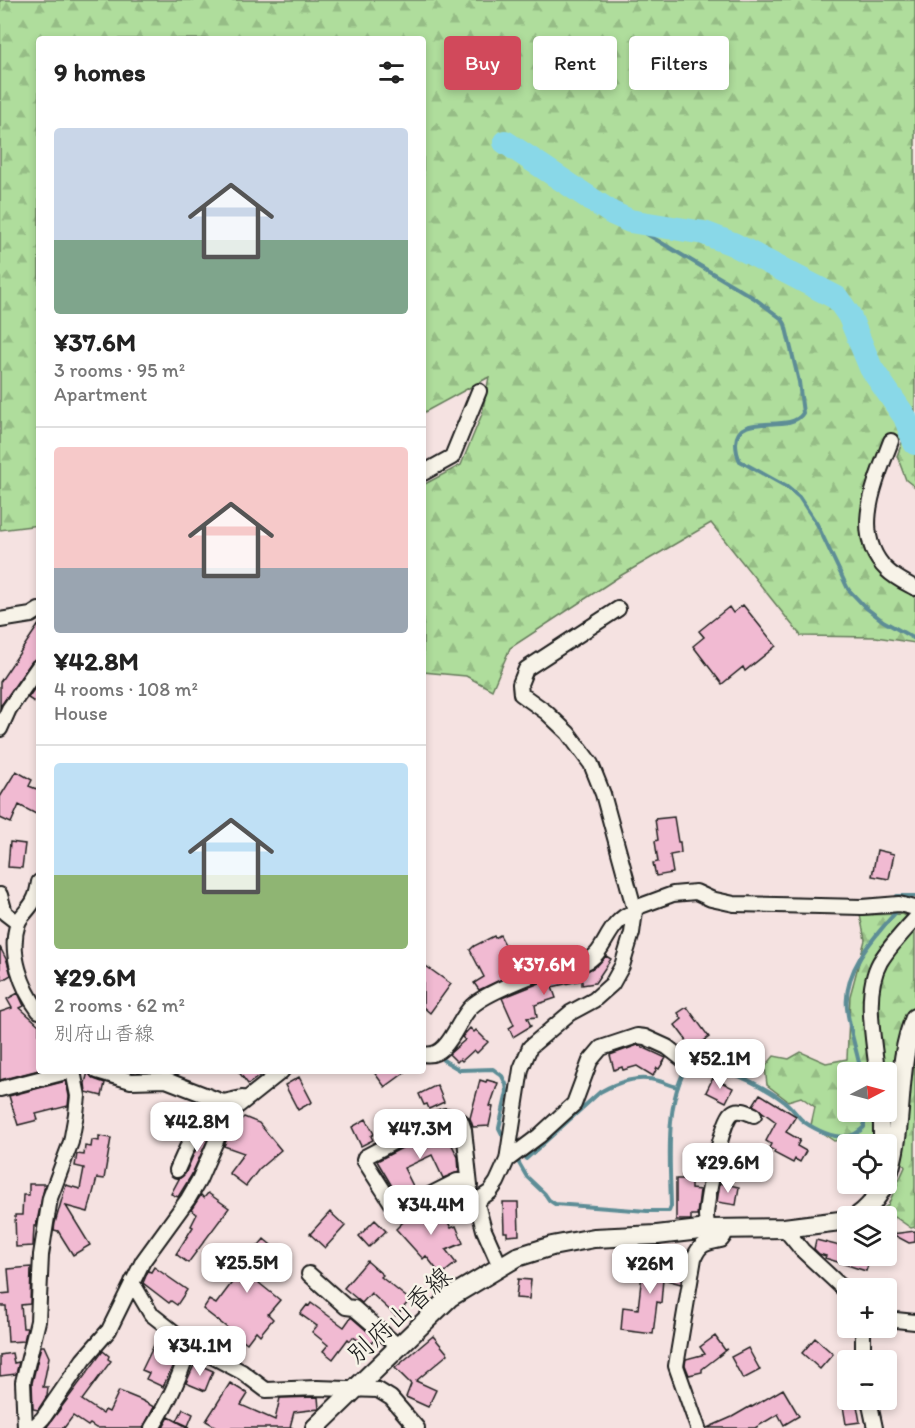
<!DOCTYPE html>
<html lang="en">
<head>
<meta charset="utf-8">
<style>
	:root { --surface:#fff; --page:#f6f6f6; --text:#222; --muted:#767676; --line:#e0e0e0; --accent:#d1495b }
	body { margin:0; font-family:Itim,"Klee One",sans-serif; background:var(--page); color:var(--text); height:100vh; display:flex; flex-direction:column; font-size:22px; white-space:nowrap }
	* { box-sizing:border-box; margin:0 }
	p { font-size:20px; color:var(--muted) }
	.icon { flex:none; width:33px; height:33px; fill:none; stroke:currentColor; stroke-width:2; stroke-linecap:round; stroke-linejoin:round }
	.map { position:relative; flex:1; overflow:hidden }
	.drawer { position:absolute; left:36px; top:36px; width:390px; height:1038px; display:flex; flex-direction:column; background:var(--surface); border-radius:6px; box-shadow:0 3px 9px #0003 }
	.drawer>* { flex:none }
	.hud { position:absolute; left:444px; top:36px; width:381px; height:54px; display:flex; gap:12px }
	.needle { width:39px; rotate:84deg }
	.controls { position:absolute; left:837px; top:1062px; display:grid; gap:12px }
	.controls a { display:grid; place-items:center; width:60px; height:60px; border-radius:6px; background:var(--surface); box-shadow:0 3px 9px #0003; font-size:30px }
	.price { position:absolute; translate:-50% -51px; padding:0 14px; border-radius:12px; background:#fff; color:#222; font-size:20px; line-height:39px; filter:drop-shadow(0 2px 3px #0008) }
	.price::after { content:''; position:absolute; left:50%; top:36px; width:18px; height:14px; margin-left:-9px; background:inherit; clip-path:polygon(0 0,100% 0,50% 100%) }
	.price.on { background:var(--accent); color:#fff }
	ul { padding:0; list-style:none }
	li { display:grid; align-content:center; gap:12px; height:318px; padding:0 18px }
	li+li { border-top:2px solid var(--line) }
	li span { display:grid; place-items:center; height:186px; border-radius:6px; color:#555 }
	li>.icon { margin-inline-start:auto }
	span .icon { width:108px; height:108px; fill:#fffc; stroke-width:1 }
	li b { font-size:26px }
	h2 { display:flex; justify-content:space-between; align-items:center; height:72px; padding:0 18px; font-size:26px }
	.chip { padding:0 21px; border-radius:6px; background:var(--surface); box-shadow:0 3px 9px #0003; font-size:21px; line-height:54px }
	.chip.on { background:var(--accent); color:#fff }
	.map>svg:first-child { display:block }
</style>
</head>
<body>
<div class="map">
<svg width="915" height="1428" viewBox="0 0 915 1428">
	<defs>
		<pattern id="forest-firs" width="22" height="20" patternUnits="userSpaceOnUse" patternTransform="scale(1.5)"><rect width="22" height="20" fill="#afdd9c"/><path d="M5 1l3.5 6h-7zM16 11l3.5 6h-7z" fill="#96bd86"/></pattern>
	</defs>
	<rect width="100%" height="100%" fill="#f5e2e1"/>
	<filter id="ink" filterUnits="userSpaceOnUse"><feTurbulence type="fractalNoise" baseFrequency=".0167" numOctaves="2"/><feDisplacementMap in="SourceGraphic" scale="12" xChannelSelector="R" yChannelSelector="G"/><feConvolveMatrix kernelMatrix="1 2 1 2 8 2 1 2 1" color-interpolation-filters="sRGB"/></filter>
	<g filter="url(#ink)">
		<path fill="url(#forest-firs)" stroke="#667c5c" stroke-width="1.5" fill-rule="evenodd" d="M0 0H915V487L906 480 897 456 903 440 886 435 870 474 862 530 877 568 915 595V643L876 637 801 636 711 523 620 576 510 648 492 690 466 676 423 672V485L461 465 482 414 489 377 423 413V39H39V525L0 530Z
			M901 914 915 919V1227L911 1228 895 1217 887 1225 886 1216H872L888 1205 905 1167 891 1142 854 1138 834 1141 811 1125 815 1107 801 1097 788 1101 767 1085 765 1067 774 1056 789 1059 801 1052 826 1063 847 1059 850 996 865 940 860 915ZM848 1072H886V1112H848Z"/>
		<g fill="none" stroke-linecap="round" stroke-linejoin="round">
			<path stroke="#5d8d96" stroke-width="4" d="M630 221 640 230 754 298 782 319 785 324 799 382 803 413C790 435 738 410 736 443 736 450 737 455 740 461L787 487 799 497 817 524 848 589 865 607 883 621 915 639
				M897 900V896H915
				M443 1060 460 1070 493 1069 502 1076 506 1084 507 1092 499 1128 506 1142
				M861 1072C857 1051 849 1029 847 1008 843 970 874 937 897 911V907
				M516 1158 527 1177 545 1194 549 1200 555 1204 647 1211H669L671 1206C670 1158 663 1094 694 1056 724 1070 756 1081 782 1100 789 1104 793 1110 798 1116 804 1124 824 1134 835 1136 847 1138 855 1136 864 1127V1112
				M526 1159 600 1092C617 1082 639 1075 659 1081 666 1083 671 1086 678 1087"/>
			<path stroke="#89d8e8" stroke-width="24" d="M505 142 612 213 630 221 704 233 733 244 837 298 849 315 871 368 905 417 915 443"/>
		</g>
		<path fill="#f1bad2" stroke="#1c1c1c" stroke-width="1.5" d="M743 605 776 646 745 671 743 667 722 684 693 646 704 637 699 631 729 607 733 613Z
			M39 624V657L32 661 0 707V682Z
			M39 682V705L28 698Z
			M16 771 32 780 29 786 39 790V808L36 814 19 805 11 823 0 818V797Z
			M674 817 678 842H680L681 853 670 855 673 873 656 876 653 863 658 862 655 841 658 840 655 819Z
			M10 842 25 844 22 868 8 867Z
			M877 850 894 854 889 879 872 876Z
			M500 935 519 971 479 990 474 983 484 977 470 950 474 946 494 936 495 938Z
			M0 947 7 961 11 975 3 980 0 973Z
			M606 956 611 959 595 983 582 985V980L552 987 556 998 535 1005 537 1017 527 1018 531 1026 513 1037 509 1028 514 1025 502 998 547 980 587 971 598 965Z
			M423 964 451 984 430 1013 423 1007Z
			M18 993 24 1006 20 1008 39 1025V1070L0 1080V1012L12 1008 7 999Z
			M687 1007 709 1037 693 1049 675 1025 682 1019 678 1013Z
			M470 1028 474 1032 476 1030 488 1042 477 1053 474 1050 462 1061 460 1059 457 1062 449 1054 465 1040 462 1037Z
			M638 1045 666 1058 659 1069 657 1068 653 1076 637 1066 623 1070 622 1067 614 1070 610 1055Z
			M238 1071H267L248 1084Z
			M373 1071H407L385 1087Z
			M88 1072 94 1079 105 1083 102 1096 86 1092 85 1083Z
			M299 1077 312 1102 298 1110 285 1085Z
			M713 1078 733 1088 726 1102 706 1092Z
			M480 1080 486 1082 487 1080 498 1083 490 1106 493 1107 489 1126 473 1127 470 1118Z
			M66 1081 69 1096 68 1106 36 1114 38 1120 18 1125 9 1096Z
			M437 1085 444 1102 429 1109 427 1104 424 1105 419 1094Z
			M760 1094 796 1116 786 1132 800 1140 797 1146 806 1151 800 1162 795 1159 793 1163 774 1153 775 1151 769 1148 771 1144 766 1141 776 1122 753 1105Z
			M214 1108 221 1111 191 1176 178 1197 171 1194 179 1179 185 1174Z
			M244 1117 259 1123 281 1150 259 1169 246 1186 229 1173 244 1153 224 1146 232 1127Z
			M366 1119 374 1134 371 1136 373 1140 361 1146 352 1127Z
			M447 1126 456 1143 452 1145 458 1157 459 1172 443 1178 432 1155 404 1168 416 1192 402 1199 401 1197 399 1198 377 1161 419 1139 420 1142Z
			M99 1136 111 1138 104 1179 97 1178 88 1212 66 1206 90 1245 73 1255 58 1231 54 1230 55 1223 66 1185 80 1189 84 1168 75 1166 77 1154 84 1155 85 1146 91 1147 92 1140 99 1141Z
			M676 1179H691V1189L700 1190 697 1215H691V1220H676Z
			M720 1183 739 1187 736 1205 717 1202Z
			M29 1184H45L36 1226H34L33 1246 16 1247 15 1215H22L23 1195H29Z
			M208 1193 229 1208 188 1263 176 1254 193 1227 191 1226 197 1214 191 1210 201 1195 204 1198Z
			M435 1202 438 1208 440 1206 451 1228 456 1226 463 1243 446 1250 456 1263 441 1275 426 1256 423 1259 396 1229 410 1215Z
			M503 1202H518L519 1235 507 1236V1232H504Z
			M330 1212 345 1226 325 1248 310 1234Z
			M375 1220 386 1231 369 1247 359 1236Z
			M915 1231V1242L909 1243 892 1234Z
			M264 1239 282 1254 259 1283 280 1300 268 1314 273 1319 260 1335 256 1331 247 1343 203 1309 209 1300 216 1304 234 1280 229 1277 231 1274 227 1271 240 1252 249 1257Z
			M816 1240 848 1248V1256H871L866 1271 825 1258 826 1256 819 1254 814 1249Z
			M644 1257 683 1267 681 1284 663 1279 661 1303 657 1302 653 1334 621 1330 623 1307 638 1309Z
			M367 1261 383 1275 381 1277 410 1300 396 1316 371 1293 362 1303 344 1288Z
			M31 1267 30 1304 21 1305 23 1328H27L24 1341 8 1342 6 1306H0V1294L10 1293 8 1269Z
			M154 1267 187 1290 177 1305 171 1301 169 1303 143 1283 148 1271 151 1272Z
			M518 1279 531 1280 529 1299 516 1298Z
			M311 1303 344 1327 351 1317 375 1338 369 1347 353 1337 350 1341 348 1339 333 1359 323 1351 328 1345 312 1332 317 1326 300 1314 307 1305 309 1306Z
			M433 1336 448 1354 416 1381 436 1390 428 1407 406 1397 411 1384 395 1368Z
			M715 1336 725 1350 728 1349 702 1369V1372L689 1375 685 1365 686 1359 705 1354 700 1347Z
			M815 1338 833 1354 820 1369 802 1353Z
			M157 1339 173 1347 169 1355 176 1358 163 1387 146 1379 149 1373 142 1370Z
			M41 1346H44L49 1357 43 1387H48L47 1396 38 1410 33 1409 32 1383Z
			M748 1348 760 1370 743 1379 731 1357Z
			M103 1351 109 1356 108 1359 111 1361 82 1400 103 1414 105 1410 109 1412 119 1391 141 1400 154 1407 143 1428H96L90 1424 88 1426 73 1416 64 1428H46Z
			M12 1353 14 1363 19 1362 16 1374 0 1376V1355Z
			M195 1363 213 1371 205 1391 186 1383Z
			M230 1383 248 1394 241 1405 275 1420 280 1398 318 1397 319 1409 294 1412 290 1427 293 1428H218L206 1421Z
			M783 1389 799 1416 784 1425 778 1414 755 1428H707L732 1417 751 1406 752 1407Z
			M842 1400H856L860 1422 846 1424Z
			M183 1409 193 1414 188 1426 177 1421Z
			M169 1417 189 1428H163Z"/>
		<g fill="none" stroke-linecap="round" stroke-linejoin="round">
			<g stroke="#1c1c1c" stroke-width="18">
				<path id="minor" d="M891 441C876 481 850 534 887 570 895 578 906 583 915 588
					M423 473 452 457 479 391
					M0 620 31 615 39 610
					M0 729 9 709 39 666
					M39 882C38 888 37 895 34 900 30 909 21 915 18 923 8 952 22 989 39 1011
					M0 895 5 913 18 923
					M635 908 673 894 696 892 711 899 734 904 862 907 899 904 915 908
					M423 1054C449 1060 457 1019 472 1006 486 993 534 974 552 969 562 966 575 967 584 963 608 953 604 923 635 911
					M97 1071 131 1081 166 1080 223 1102 242 1098
					M877 1072C874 1040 863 992 880 962 889 947 903 932 915 919
					M0 1089 70 1071
					M881 1112V1144
					M446 1116 461 1121 464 1130 470 1186 463 1181H457L400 1210H396L364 1160 365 1157 439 1118Z
					M507 1160 539 1136 574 1104 590 1061 601 1048 637 1036 645 1037 667 1047 690 1065
					M177 1170 206 1105V1096
					M784 1228 802 1250 848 1293
					M708 1229C707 1224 706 1219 706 1215 707 1199 721 1122 732 1113 738 1108 747 1112 754 1115
					M500 1266 484 1230 477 1204 481 1198 490 1192 497 1182 507 1160 521 1069 530 1047 570 1013 594 1000 612 984 622 966 632 933 635 911 603 794 591 764 568 733 546 712 521 694 520 684 526 669 618 609
					M309 1274 346 1307 354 1308 399 1347
					M132 1282 151 1314 189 1344 242 1372 266 1390 317 1388 378 1390 391 1398 417 1428
					M886 1319 915 1322
					M863 1360V1328
					M869 1400 875 1428
					M25 1428 23 1382 38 1321 41 1255 50 1198 71 1142 76 1114 78 1096 73 1071
					M33 1428 43 1418 83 1360 109 1330 143 1261 188 1199 199 1180 226 1118 234 1109 282 1071
					M152 1428C169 1401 182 1375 189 1344
					M698 1428 676 1366 694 1258C700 1243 706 1243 721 1240L724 1236V1228"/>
			</g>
			<g stroke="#1c1c1c" stroke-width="22">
				<path id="major" d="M858 1216C915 1175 888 1078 915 1018
					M315 1428 450 1297 517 1257 552 1246 594 1238 657 1235 708 1229 784 1228 848 1220"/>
			</g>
			<use href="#minor" stroke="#f7f3e8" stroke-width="14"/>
			<use href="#major" stroke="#f7f3e8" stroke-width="18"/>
		</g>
	</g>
	<g text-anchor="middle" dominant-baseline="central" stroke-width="5" stroke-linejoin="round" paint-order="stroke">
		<g font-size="26" fill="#1c1c1c" stroke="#f7f3e8">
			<text transform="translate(399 1315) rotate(-42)">別府山香線</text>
		</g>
	</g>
</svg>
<div class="controls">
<a><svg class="needle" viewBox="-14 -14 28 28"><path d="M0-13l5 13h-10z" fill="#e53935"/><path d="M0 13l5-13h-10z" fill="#767676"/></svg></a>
<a><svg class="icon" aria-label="locate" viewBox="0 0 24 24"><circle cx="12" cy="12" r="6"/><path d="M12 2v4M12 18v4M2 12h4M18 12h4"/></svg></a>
<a><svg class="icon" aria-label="layers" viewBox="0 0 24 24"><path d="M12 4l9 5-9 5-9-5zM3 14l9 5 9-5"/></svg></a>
<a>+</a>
<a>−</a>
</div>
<b class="price on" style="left:544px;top:996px">¥37.6M</b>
<b class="price" style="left:720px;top:1090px">¥52.1M</b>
<b class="price" style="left:197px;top:1153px">¥42.8M</b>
<b class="price" style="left:420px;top:1160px">¥47.3M</b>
<b class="price" style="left:728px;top:1194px">¥29.6M</b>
<b class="price" style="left:431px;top:1236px">¥34.4M</b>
<b class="price" style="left:247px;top:1294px">¥25.5M</b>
<b class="price" style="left:650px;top:1295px">¥26M</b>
<b class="price" style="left:200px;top:1377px">¥34.1M</b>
<div class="hud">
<a class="chip on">Buy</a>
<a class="chip">Rent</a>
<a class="chip">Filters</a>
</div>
<section class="drawer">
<h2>9 homes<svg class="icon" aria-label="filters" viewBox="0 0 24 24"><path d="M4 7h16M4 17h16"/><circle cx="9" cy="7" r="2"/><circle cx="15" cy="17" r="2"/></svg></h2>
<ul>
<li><span style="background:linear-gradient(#c9d6e8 60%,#7fa58c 0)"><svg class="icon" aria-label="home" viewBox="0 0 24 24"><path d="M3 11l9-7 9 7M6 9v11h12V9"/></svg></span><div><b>¥37.6M</b><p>3 rooms · 95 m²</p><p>Apartment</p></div></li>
<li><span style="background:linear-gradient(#f6c9c9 65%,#9aa5b1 0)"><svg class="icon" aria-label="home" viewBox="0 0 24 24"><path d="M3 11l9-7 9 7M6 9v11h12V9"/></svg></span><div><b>¥42.8M</b><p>4 rooms · 108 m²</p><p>House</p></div></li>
<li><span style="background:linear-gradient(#bfe0f5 60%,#8fb573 0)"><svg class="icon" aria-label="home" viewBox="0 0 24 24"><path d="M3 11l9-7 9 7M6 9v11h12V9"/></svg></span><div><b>¥29.6M</b><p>2 rooms · 62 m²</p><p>別府山香線</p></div></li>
</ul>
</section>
</div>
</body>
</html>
